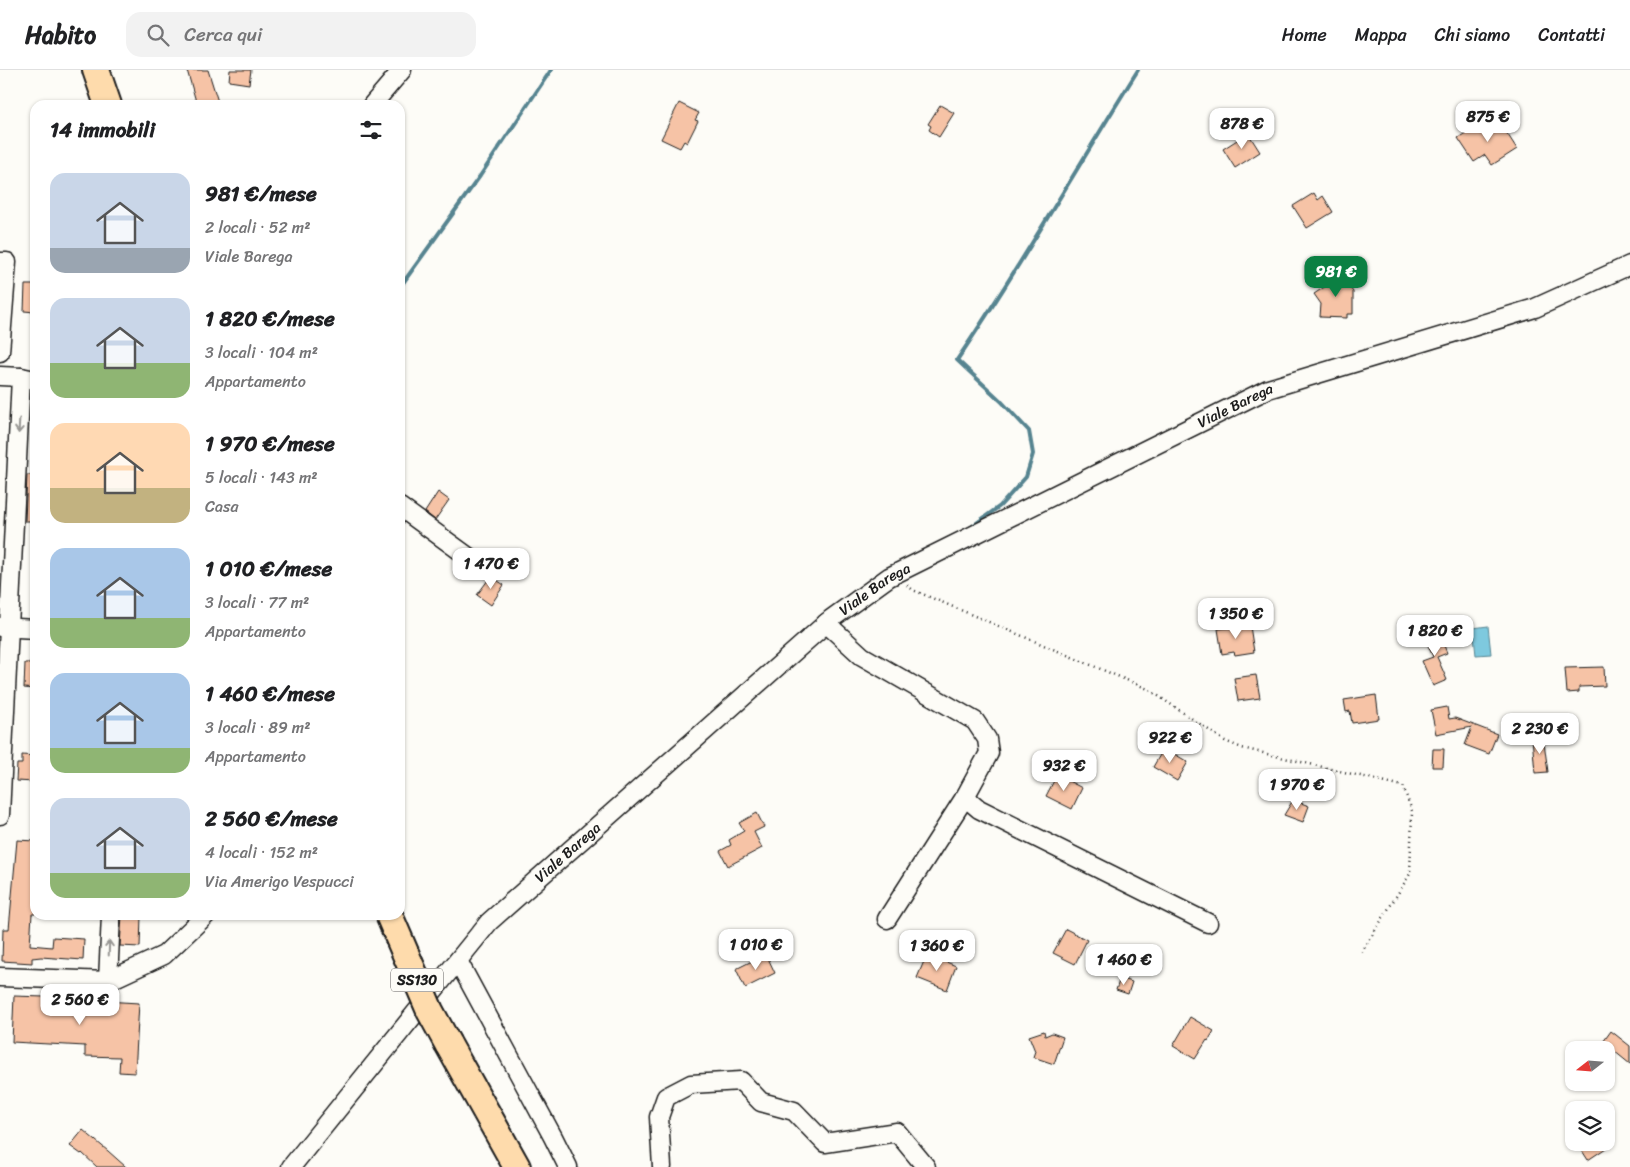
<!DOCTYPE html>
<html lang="it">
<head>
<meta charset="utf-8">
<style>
	:root { --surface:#fff; --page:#f2f2f2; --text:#202124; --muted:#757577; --line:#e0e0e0; --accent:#0b8043 }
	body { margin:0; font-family:Sriracha,sans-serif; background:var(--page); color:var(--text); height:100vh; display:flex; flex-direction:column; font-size:19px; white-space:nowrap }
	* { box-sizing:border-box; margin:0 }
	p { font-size:16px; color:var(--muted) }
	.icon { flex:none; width:28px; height:28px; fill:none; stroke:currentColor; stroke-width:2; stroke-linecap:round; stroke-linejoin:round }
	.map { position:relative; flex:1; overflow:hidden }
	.details { position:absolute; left:30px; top:30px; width:375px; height:820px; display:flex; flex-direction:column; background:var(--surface); border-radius:15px; box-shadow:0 1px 4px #0004 }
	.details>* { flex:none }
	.needle { width:32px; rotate:253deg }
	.fabs { position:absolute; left:1565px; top:971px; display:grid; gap:10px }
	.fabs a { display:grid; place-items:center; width:50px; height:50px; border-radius:10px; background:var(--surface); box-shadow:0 1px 4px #0004; font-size:25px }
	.price { position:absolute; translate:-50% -42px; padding:0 11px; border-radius:10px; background:#fff; color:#222; font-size:16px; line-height:32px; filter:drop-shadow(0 1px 2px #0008) }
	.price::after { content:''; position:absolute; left:50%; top:30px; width:15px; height:11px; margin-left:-8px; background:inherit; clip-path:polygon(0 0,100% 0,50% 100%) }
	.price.selected { background:var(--accent); color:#fff }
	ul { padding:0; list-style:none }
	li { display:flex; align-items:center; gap:15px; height:125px; padding:0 20px }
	li span { display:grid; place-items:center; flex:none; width:140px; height:100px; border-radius:15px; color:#555 }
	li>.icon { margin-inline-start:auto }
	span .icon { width:60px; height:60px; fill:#fffc; stroke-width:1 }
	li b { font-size:21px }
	h2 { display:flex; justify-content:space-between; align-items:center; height:60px; padding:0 20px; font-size:21px }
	header { display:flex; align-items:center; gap:30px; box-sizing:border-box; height:70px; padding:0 25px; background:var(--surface); border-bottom:1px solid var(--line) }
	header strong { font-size:24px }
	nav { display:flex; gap:28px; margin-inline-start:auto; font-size:18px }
	.search { width:350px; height:45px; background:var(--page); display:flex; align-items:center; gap:12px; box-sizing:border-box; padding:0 18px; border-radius:15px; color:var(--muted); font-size:19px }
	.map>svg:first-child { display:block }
</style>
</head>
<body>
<header>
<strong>Habito</strong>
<div class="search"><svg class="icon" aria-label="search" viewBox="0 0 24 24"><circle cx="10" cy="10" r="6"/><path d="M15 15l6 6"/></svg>Cerca qui</div>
<nav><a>Home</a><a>Mappa</a><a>Chi siamo</a><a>Contatti</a></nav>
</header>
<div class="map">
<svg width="1630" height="1097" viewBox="0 0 1630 1097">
	<rect width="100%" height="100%" fill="#fdfcf7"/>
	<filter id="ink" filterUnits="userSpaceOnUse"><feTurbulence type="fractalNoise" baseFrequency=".02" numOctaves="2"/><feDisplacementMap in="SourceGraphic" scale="10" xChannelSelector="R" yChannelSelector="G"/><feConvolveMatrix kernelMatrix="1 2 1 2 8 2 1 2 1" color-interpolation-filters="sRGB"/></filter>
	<g filter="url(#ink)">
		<path fill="#7ec9de" stroke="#578490" d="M1488 556 1491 584 1476 585 1473 558Z"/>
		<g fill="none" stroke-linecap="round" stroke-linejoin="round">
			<path stroke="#578490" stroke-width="4" d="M400 217 480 106 551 0
				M971 457 1000 436 1026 407 1033 384 1029 361 1001 331 957 290C1021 196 1077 97 1138 0"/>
		</g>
		<path fill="#f6c3a6" stroke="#1c1c1c" d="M187 0H208L219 35H197Z
			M230 0H251L249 14 229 11Z
			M679 33 699 43 695 50 698 51 687 73 684 71 680 78 661 69Z
			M940 35 954 43 939 67 929 60 931 56 928 54Z
			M1482 52 1488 62 1501 54 1517 79 1492 95 1485 85 1474 92 1458 68Z
			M1248 63 1260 82 1235 98 1223 79Z
			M1314 123 1318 130 1323 126 1333 142 1307 158 1293 136Z
			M1338 201 1353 222V244H1347V248L1320 247 1321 234 1314 224 1332 212 1329 207Z
			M25 215H35V242L24 241Z
			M27 405H35V451H25Z
			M438 422 449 430 435 450 425 442Z
			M491 506 504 515 491 535 477 525Z
			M1250 556 1254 582 1235 585 1234 582 1222 584 1218 559Z
			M1437 558 1447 583 1437 587 1447 610 1433 616 1422 591 1433 587 1423 563Z
			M25 593H35V619L24 618Z
			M1604 597 1605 616 1579 617V622L1567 623 1565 598Z
			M1256 605 1260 628 1238 631 1234 608Z
			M1376 625 1379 649 1352 653 1350 641 1346 642 1344 630Z
			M1447 637 1449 649 1455 648 1497 664 1489 684 1465 675 1472 657 1436 664 1431 640Z
			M1543 665 1548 702 1535 703 1532 667Z
			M1164 678 1188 692 1177 711 1153 697Z
			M1433 679H1444L1443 697H1432Z
			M22 685 35 686V712L16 711 17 694H22Z
			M1057 705 1082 718 1072 739 1046 726Z
			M1293 730 1309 736 1303 752 1284 745Z
			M757 743 764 757 754 762 762 778 728 796 720 781 731 775 729 770 744 761 739 753Z
			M17 770 35 771V844H32L30 875 52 877 53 867 84 869 83 890 41 887 32 888V893L2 891 3 859H9Z
			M122 845 141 846 140 877 120 876Z
			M1066 859 1087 870 1075 894 1053 883Z
			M766 884 775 903 745 918 736 899Z
			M927 884 956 896 947 920 917 908Z
			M1120 908 1132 912 1128 924 1116 920Z
			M14 926 104 929V931L139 933 135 1003 119 1002 120 987 85 986V976L12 972Z
			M1190 947 1214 961 1208 971 1207 970 1195 989 1173 976Z
			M1044 961 1045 966 1052 963 1063 967 1054 994 1033 987 1035 981 1029 966Z
			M1611 961 1630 976V994L1603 972Z
			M83 1060 108 1081 126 1097H97L82 1083 81 1084 70 1076Z
			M1591 1072H1615L1588 1090 1581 1079Z"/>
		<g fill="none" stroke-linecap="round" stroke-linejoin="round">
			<g stroke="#1c1c1c" stroke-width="21">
				<g id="minor">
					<path d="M372 35 402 0"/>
					<path d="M0 192H7L0 282"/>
					<path d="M0 306 21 307 35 310"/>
					<path d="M400 437 470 488"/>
					<path d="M826 553 862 586 975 651 987 669 989 683 965 727 887 849"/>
					<path d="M0 557 35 559"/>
					<path d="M965 727 979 739 1208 853"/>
					<path d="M0 745 21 307"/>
					<path d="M458 891 553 1067 568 1097"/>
					<path d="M0 907 108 911 164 885 206 845"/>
					<path d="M108 911 111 845"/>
					<path id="s1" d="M291 1097 489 852 831 549 889 507 1268 319 1535 238 1630 195"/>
					<path d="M662 1097 659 1047 666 1027 691 1014 741 1011 761 1032 794 1041 825 1073 897 1062 926 1097"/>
				</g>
			</g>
			<g stroke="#1c1c1c" stroke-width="30">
				<path id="highway" d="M96 0 108 35
					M448 974 517 1097"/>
			</g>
			<path stroke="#1c1c1c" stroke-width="2.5" stroke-dasharray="1 4" stroke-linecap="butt" d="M907 515 913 520 1148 619 1225 671 1242 678 1403 716 1412 741 1410 804 1360 885"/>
			<use href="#minor" stroke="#fdfcf7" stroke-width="18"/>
			<use href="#highway" stroke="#fedbac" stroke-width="26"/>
			<g stroke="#1c1c1c" stroke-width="30" stroke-linecap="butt">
				<path id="highway-bridge" d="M389 845 430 941 448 974"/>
			</g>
			<use href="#highway-bridge" stroke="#fedbac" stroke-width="26"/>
		</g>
		<defs><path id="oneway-shaft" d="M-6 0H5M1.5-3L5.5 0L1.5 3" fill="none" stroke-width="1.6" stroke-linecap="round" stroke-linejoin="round" transform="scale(1.25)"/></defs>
		<g stroke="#989794">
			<use href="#oneway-shaft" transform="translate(19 356) rotate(93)"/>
			<use href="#oneway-shaft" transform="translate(109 878) rotate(-88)"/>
		</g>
	</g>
	<g text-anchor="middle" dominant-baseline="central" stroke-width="4" stroke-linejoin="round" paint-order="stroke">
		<rect fill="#fdfcf7" stroke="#605f5e" stroke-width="1" x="391" y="898.5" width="52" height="23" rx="4"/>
		<g font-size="14" font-weight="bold" fill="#1c1c1c">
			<text x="417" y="910">SS130</text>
		</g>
		<g font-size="15" fill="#1c1c1c" stroke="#fdfcf7">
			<text stroke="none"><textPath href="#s1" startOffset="1230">Viale Barega</textPath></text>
			<text stroke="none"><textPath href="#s1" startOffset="825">Viale Barega</textPath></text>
			<text stroke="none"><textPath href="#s1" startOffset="420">Viale Barega</textPath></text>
		</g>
	</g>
</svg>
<div class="fabs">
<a><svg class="needle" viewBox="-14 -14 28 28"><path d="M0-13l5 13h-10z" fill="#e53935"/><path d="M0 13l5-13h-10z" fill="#757577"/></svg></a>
<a><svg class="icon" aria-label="layers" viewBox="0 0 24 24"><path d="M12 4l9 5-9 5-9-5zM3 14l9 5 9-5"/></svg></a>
</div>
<b class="price" style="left:1488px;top:73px">875 €</b>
<b class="price" style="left:1242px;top:80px">878 €</b>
<b class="price selected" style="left:1336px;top:228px">981 €</b>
<b class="price" style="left:491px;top:520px">1 470 €</b>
<b class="price" style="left:1236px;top:570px">1 350 €</b>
<b class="price" style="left:1435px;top:587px">1 820 €</b>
<b class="price" style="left:1540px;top:685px">2 230 €</b>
<b class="price" style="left:1170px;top:694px">922 €</b>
<b class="price" style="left:1064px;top:722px">932 €</b>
<b class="price" style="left:1297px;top:741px">1 970 €</b>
<b class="price" style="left:756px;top:901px">1 010 €</b>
<b class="price" style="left:937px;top:902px">1 360 €</b>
<b class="price" style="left:1124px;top:916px">1 460 €</b>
<b class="price" style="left:80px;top:956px">2 560 €</b>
<section class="details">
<h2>14 immobili<svg class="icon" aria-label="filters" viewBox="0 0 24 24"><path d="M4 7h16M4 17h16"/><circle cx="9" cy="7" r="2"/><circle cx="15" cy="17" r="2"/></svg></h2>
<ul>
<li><span style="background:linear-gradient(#c9d6e8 75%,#9aa5b1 0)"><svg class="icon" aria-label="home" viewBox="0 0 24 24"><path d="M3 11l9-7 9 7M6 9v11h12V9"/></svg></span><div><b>981 €/mese</b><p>2 locali · 52 m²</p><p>Viale Barega</p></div></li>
<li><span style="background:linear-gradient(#c9d6e8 65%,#8fb573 0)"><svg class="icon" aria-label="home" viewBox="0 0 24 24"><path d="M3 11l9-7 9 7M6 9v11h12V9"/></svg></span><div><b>1 820 €/mese</b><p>3 locali · 104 m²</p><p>Appartamento</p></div></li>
<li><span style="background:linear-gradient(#ffd9b3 65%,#c2b280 0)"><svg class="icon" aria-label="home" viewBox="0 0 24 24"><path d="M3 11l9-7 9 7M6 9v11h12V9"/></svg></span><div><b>1 970 €/mese</b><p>5 locali · 143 m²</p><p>Casa</p></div></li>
<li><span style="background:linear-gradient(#a9c7e8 70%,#8fb573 0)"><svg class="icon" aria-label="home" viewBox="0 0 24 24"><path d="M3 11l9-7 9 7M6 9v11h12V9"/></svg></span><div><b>1 010 €/mese</b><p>3 locali · 77 m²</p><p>Appartamento</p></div></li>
<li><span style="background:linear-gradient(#a9c7e8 75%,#8fb573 0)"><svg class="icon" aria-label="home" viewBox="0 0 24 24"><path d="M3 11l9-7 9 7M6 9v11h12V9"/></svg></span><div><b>1 460 €/mese</b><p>3 locali · 89 m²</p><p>Appartamento</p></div></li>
<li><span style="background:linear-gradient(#c9d6e8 75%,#8fb573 0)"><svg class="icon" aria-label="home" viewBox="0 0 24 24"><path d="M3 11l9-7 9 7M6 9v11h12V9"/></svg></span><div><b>2 560 €/mese</b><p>4 locali · 152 m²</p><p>Via Amerigo Vespucci</p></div></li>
</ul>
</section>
</div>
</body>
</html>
